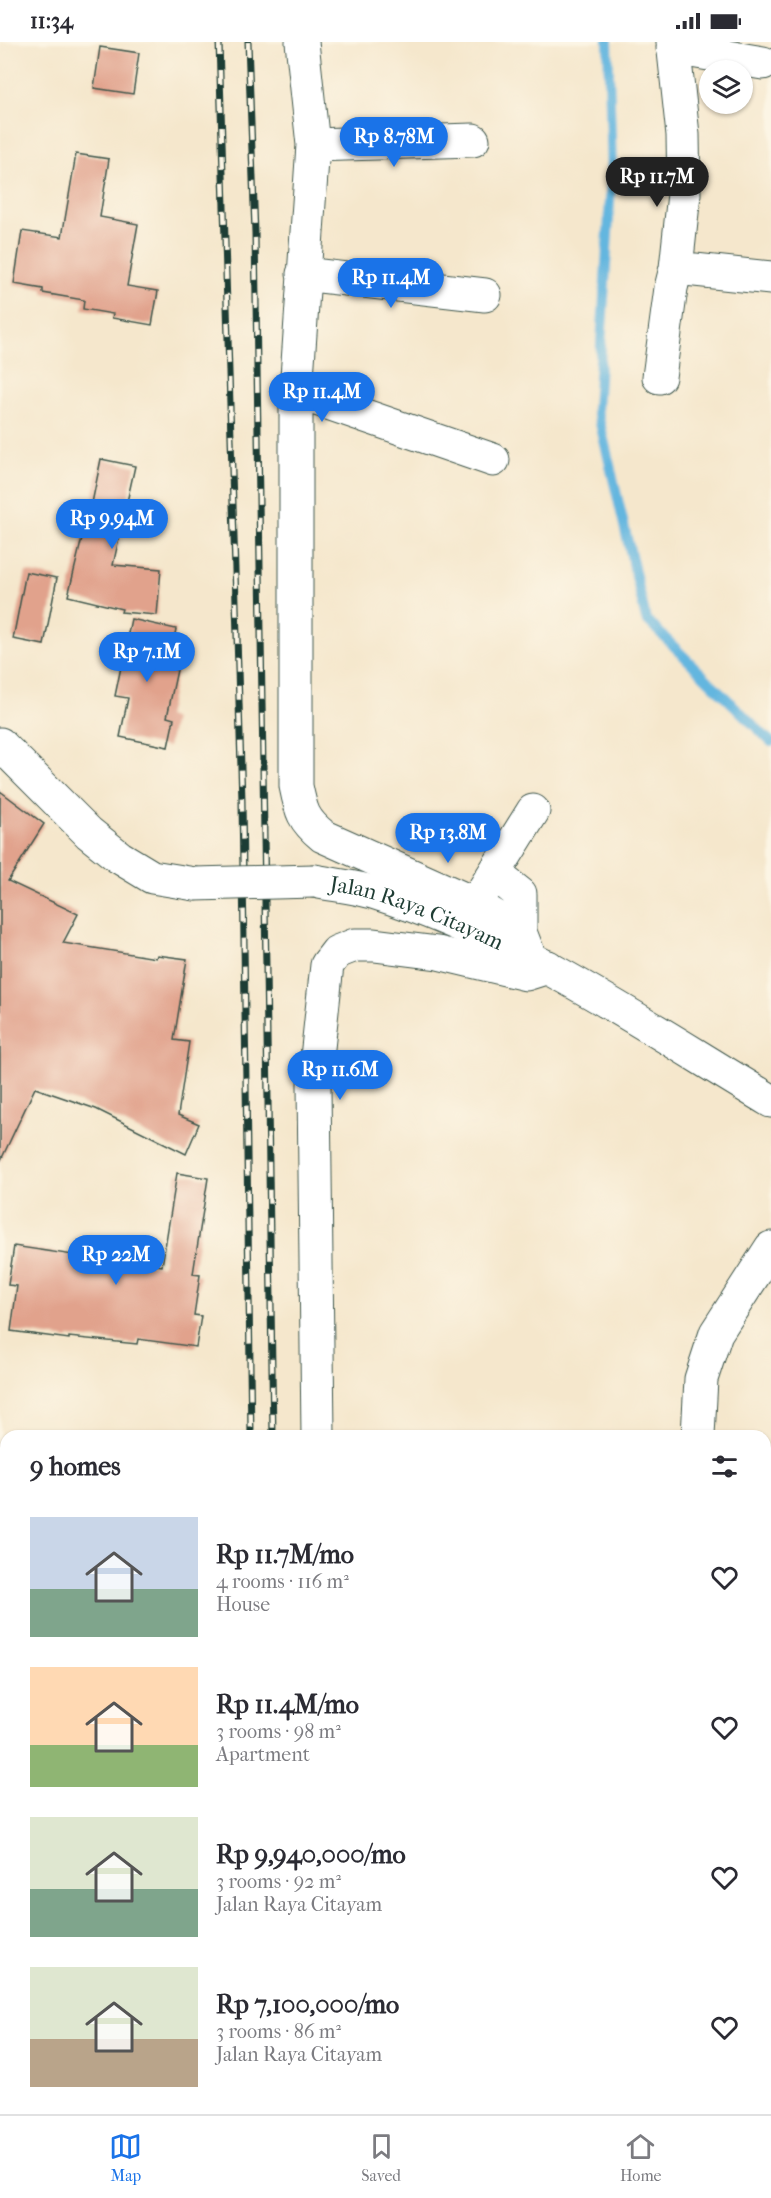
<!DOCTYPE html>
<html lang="en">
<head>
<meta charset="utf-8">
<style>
	:root { --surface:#fff; --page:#f7f7f7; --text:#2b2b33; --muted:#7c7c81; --line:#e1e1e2; --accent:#1a73e8 }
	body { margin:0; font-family:"IM FELL French Canon",serif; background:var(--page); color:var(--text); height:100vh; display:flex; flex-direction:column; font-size:22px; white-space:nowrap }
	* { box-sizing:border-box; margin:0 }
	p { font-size:20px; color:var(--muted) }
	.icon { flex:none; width:33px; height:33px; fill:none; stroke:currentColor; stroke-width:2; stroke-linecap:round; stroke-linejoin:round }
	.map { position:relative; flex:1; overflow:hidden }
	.side { position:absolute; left:0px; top:1388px; width:771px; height:686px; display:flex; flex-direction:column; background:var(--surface); border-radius:18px 18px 0 0; box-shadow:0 2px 4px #0004 }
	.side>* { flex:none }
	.controls { position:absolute; left:699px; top:18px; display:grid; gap:12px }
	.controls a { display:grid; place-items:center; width:54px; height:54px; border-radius:50%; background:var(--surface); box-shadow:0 2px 4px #0004; font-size:30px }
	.price { position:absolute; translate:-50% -51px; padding:0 14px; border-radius:21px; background:var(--accent); color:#fff; font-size:20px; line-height:39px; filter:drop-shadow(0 2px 3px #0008) }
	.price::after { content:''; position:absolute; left:50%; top:36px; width:18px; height:14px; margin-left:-9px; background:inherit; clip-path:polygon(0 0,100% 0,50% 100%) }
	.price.current { background:#222; color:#fff }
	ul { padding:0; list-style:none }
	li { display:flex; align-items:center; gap:18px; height:150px; padding:0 30px }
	li span { display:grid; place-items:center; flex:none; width:168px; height:120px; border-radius:0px; color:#555 }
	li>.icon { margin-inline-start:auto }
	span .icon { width:72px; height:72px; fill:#fffc; stroke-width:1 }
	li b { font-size:26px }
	h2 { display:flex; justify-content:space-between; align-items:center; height:72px; padding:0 30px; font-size:26px }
	.status { display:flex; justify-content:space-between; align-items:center; height:42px; padding:0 30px; background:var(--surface); direction:ltr }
	.status svg { height:16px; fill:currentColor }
	.tab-bar { display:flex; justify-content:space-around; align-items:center; height:84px; border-top:2px solid var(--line); background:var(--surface); font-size:16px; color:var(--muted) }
	.tab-bar a { display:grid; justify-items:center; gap:3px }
	.tab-bar .current { color:var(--accent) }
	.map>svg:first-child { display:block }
</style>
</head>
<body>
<div class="status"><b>11:34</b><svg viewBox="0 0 49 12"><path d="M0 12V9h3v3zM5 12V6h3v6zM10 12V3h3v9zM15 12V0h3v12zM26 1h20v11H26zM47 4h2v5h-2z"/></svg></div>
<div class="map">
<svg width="771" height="2072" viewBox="0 0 771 2072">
	<rect width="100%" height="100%" fill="#fcf5e5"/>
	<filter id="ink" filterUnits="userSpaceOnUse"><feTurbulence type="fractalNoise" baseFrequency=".0167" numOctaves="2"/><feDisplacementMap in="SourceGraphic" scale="12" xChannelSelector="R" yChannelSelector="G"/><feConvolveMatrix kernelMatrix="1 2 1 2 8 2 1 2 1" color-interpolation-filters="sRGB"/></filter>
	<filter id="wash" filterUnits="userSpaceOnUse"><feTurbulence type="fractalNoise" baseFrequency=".008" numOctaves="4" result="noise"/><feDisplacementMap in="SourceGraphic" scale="24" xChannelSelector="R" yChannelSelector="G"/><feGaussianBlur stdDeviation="1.35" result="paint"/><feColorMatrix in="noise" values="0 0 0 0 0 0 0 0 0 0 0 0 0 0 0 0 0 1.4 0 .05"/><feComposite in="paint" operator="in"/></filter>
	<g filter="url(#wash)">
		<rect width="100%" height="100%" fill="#f5e7cc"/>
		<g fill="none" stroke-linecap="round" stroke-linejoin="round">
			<path stroke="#63b6df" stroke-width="10" d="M608 0 612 127 597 368 646 577 771 700"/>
		</g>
		<g id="blocks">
			<path fill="#e1a28c" d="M100 5 139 11 133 52 94 46Z
				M76 112 109 117 100 175 138 182 127 244 158 249 152 283 112 276 113 272 83 267 84 258 43 251V247L14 242 22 189 62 195Z
				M101 417 135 424 113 523 161 527 157 573 121 570 122 567 68 554 88 471H90Z
				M26 530 57 536 44 603 13 597Z
				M131 577 176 587 168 626 177 628 167 675 174 677 168 705 120 695 128 656 115 654Z
				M0 749 44 782 8 839 78 872 63 901 156 916 157 913 187 917 174 998 189 1000 178 1073 199 1082 186 1112 96 1067 35 1046 0 1120Z
				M177 1131 208 1136 193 1232 200 1233 194 1273 201 1274 196 1305 138 1297 137 1302 69 1295V1297L11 1289 17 1244 8 1243 14 1204 86 1215V1212L162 1224Z"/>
		</g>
	</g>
	<g filter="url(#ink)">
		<use href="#blocks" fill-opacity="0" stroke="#3f564b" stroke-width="1.5"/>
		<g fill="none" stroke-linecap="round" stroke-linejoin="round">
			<g stroke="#3f564b" stroke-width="35">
				<path id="minor" d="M302 0 313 103 296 350V744C301 769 303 778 323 794L475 862 520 890 530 916
					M673 6 763 21
					M313 103 473 98
					M676 226 771 236
					M303 232 485 253
					M659 335 671 246 676 226 684 152 683 93 673 0
					M296 350 493 418
					M495 832 520 852V890
					M475 862 533 769
					M318 1394 314 1043 327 923 337 910 355 903H374L438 911 526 932 548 925
					M698 1394 701 1337 716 1291 771 1206
					M765 1453 771 1455
					M0 1621H6
					M765 2021 771 2023
					M321 2072 322 2067"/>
			</g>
			<g stroke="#3f564b" stroke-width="35">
				<g id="major">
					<path d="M0 702 89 791 119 815 152 835 195 842"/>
					<path id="s1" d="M314 839C334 843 357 845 376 851 519 896 644 983 771 1059"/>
				</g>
			</g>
			<use href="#minor" stroke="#fff" stroke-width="33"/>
			<use href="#major" stroke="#fff" stroke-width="33"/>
			<g stroke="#1f3d34" stroke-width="7">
				<path id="rail" d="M219 0 242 759 251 1394
					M248 0 255 191 273 1394
					M252 2072V2067
					M281 2072V2067"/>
			</g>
			<use href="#rail" stroke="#fcf5e5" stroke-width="4.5" stroke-dasharray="14" stroke-linecap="butt"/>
			<g stroke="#3f564b" stroke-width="35" stroke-linecap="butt">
				<path id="major-bridge" d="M195 842 314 839"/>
			</g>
			<use href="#major-bridge" stroke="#fff" stroke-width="33"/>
		</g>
	</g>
	<g text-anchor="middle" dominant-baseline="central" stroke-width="4.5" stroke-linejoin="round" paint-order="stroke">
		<g font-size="22" fill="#1f3d34" stroke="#fcf5e5">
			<text stroke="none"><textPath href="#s1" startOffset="108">Jalan Raya Citayam</textPath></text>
		</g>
	</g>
</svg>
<div class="controls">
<a><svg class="icon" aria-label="layers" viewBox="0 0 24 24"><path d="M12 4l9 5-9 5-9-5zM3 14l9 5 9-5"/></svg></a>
</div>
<b class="price" style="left:394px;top:126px">Rp 8.78M</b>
<b class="price current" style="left:657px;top:166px">Rp 11.7M</b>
<b class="price" style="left:391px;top:267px">Rp 11.4M</b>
<b class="price" style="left:322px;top:381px">Rp 11.4M</b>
<b class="price" style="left:112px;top:508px">Rp 9.94M</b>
<b class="price" style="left:147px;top:641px">Rp 7.1M</b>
<b class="price" style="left:448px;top:822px">Rp 13.8M</b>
<b class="price" style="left:340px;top:1059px">Rp 11.6M</b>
<b class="price" style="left:116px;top:1244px">Rp 22M</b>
<section class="side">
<h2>9 homes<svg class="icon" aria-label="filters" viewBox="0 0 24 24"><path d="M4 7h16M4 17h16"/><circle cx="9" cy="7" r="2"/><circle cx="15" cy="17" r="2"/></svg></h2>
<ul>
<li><span style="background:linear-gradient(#c9d6e8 60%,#7fa58c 0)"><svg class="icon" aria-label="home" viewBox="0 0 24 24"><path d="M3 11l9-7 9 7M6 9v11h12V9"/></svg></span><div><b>Rp 11.7M/mo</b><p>4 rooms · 116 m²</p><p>House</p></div><svg class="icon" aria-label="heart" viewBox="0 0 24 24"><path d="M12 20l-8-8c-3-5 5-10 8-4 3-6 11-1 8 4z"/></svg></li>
<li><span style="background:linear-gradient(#ffd9b3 65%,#8fb573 0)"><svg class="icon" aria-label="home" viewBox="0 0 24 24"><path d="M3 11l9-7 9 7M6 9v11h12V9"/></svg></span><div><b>Rp 11.4M/mo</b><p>3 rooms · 98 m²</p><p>Apartment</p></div><svg class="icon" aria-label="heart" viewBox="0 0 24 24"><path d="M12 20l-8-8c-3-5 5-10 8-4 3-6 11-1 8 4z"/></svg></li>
<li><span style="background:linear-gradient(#dfe7d0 60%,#7fa58c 0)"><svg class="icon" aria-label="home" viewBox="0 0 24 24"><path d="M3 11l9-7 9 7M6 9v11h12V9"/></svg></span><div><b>Rp 9,940,000/mo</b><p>3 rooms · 92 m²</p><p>Jalan Raya Citayam</p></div><svg class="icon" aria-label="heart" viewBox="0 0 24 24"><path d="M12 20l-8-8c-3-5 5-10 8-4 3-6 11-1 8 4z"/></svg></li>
<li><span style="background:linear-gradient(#dfe7d0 60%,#b9a48a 0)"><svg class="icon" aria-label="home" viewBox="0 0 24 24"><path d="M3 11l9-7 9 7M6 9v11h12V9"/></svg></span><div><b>Rp 7,100,000/mo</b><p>3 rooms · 86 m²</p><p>Jalan Raya Citayam</p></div><svg class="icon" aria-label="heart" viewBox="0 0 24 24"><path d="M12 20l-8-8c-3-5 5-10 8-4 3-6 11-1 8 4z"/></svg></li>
</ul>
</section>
</div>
<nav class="tab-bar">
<a class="current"><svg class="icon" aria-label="map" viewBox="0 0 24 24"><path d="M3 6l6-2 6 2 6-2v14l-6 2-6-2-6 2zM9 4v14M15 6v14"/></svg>Map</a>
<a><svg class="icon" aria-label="saved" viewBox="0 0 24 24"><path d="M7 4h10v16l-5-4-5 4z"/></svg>Saved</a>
<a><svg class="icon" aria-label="home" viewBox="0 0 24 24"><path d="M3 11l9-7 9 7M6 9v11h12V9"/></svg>Home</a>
</nav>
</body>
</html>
